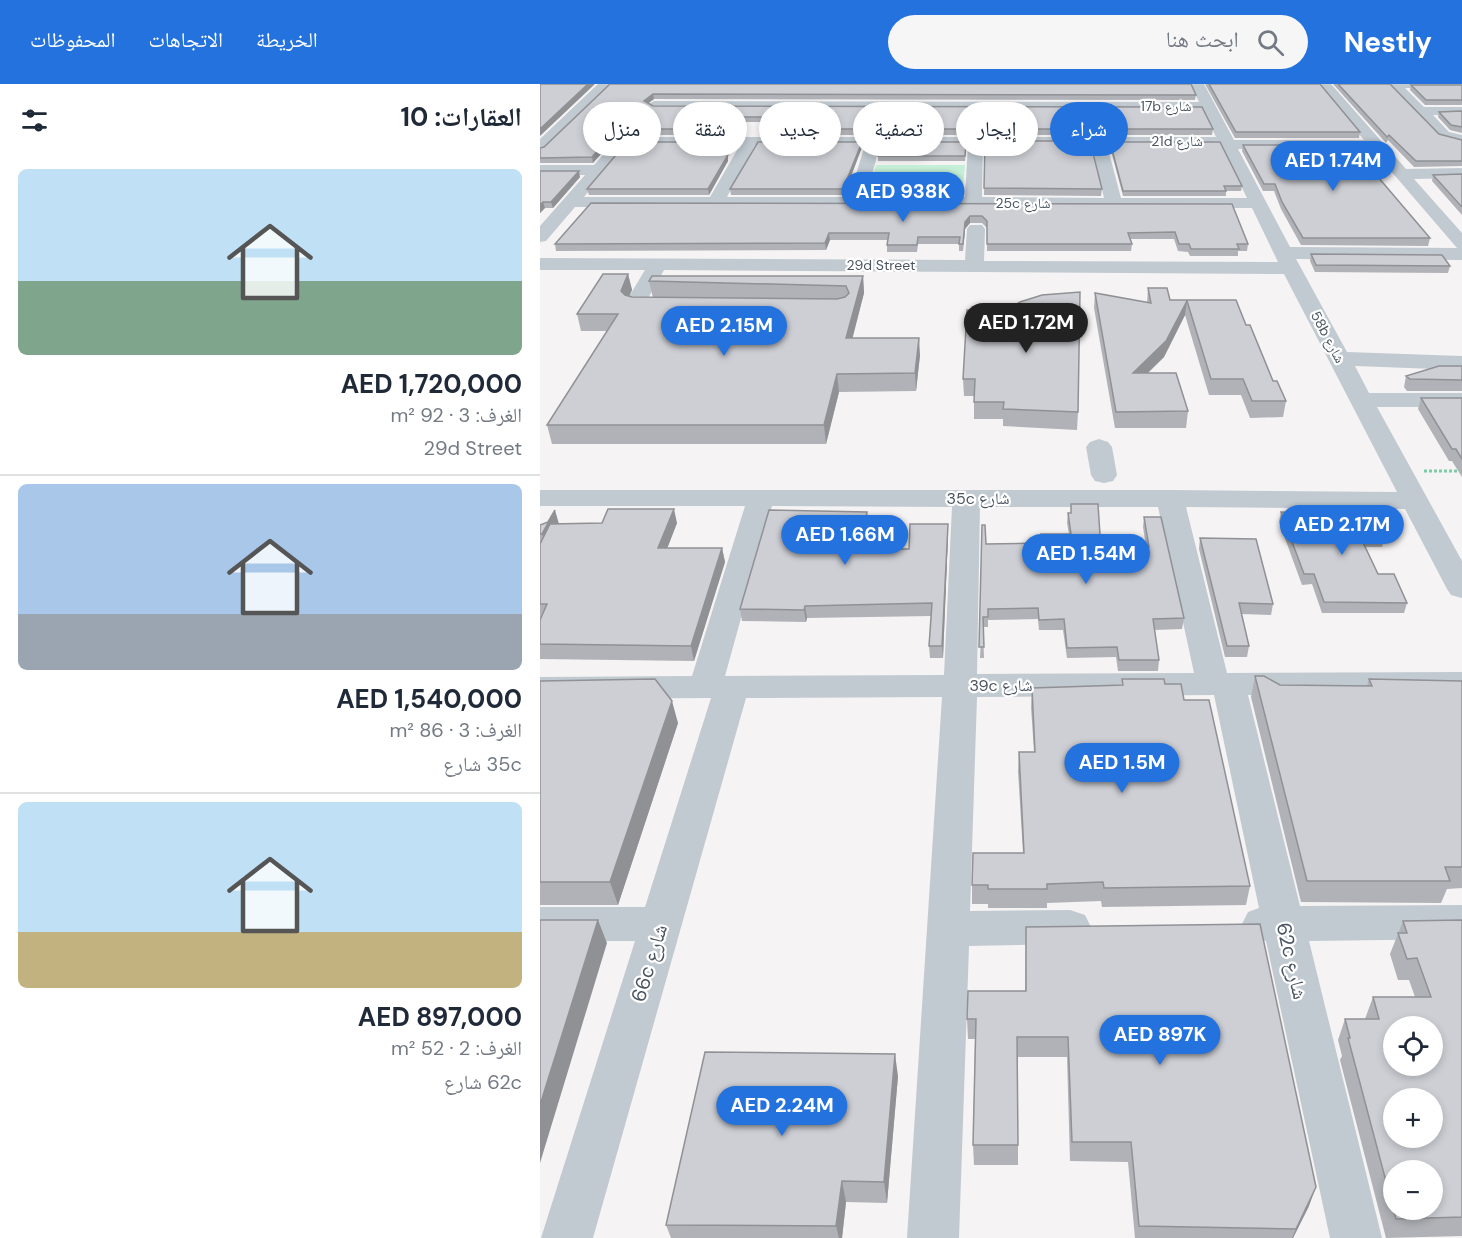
<!DOCTYPE html>
<html lang="ar">
<head>
<meta charset="utf-8">
<style>
	:root { --surface:#fff; --page:#f6f6f7; --text:#1f2937; --muted:#747a83; --line:#e0e1e3; --accent:#2472dd }
	body { margin:0; font-family:"DM Sans","Noto Naskh Arabic",sans-serif; background:var(--page); color:var(--text); direction:rtl; height:100vh; display:flex; flex-direction:column; font-size:22px; white-space:nowrap }
	* { box-sizing:border-box; margin:0 }
	p { font-size:20px; color:var(--muted) }
	.icon { flex:none; width:33px; height:33px; fill:none; stroke:currentColor; stroke-width:2; stroke-linecap:round; stroke-linejoin:round }
	.map { position:relative; flex:1; overflow:hidden; direction:ltr }
	.drawer { display:flex; flex-direction:column; background:var(--surface); width:540px }
	.drawer>* { flex:none }
	.guide { position:absolute; left:18px; top:18px; width:570px; height:54px; direction:rtl; display:flex; gap:12px }
	.fabs { position:absolute; left:843px; top:932px; display:grid; gap:12px }
	.fabs a { display:grid; place-items:center; width:60px; height:60px; border-radius:50%; background:var(--surface); box-shadow:0 3px 9px #0003; font-size:30px }
	.price { position:absolute; translate:-50% -51px; padding:0 14px; border-radius:21px; background:var(--accent); color:#fff; font-size:20px; line-height:39px; filter:drop-shadow(0 2px 3px #0008) }
	.price::after { content:''; position:absolute; left:50%; top:36px; width:18px; height:14px; margin-left:-9px; background:inherit; clip-path:polygon(0 0,100% 0,50% 100%) }
	.price.active { background:#222; color:#fff }
	ul { padding:0; list-style:none }
	li { display:grid; align-content:center; gap:12px; height:318px; padding:0 18px }
	li+li { border-top:2px solid var(--line) }
	li span { display:grid; place-items:center; height:186px; border-radius:9px; color:#555 }
	li>.icon { margin-inline-start:auto }
	span .icon { width:108px; height:108px; fill:#fffc; stroke-width:1 }
	li b { font-size:26px }
	h2 { display:flex; justify-content:space-between; align-items:center; height:72px; padding:0 18px; font-size:26px }
	.tag { padding:0 21px; border-radius:27px; background:var(--surface); box-shadow:0 3px 9px #0003; font-size:21px; line-height:54px }
	.tag.active { background:var(--accent); color:#fff }
	header { display:flex; align-items:center; gap:36px; box-sizing:border-box; height:84px; padding:0 30px; background:var(--accent); color:#fff }
	header strong { font-size:28px }
	nav { display:flex; gap:33px; margin-inline-start:auto; font-size:21px }
	.search { width:420px; height:54px; background:var(--page); display:flex; align-items:center; gap:15px; box-sizing:border-box; padding:0 21px; border-radius:33px; color:var(--muted); font-size:22px }
	main { display:flex; flex:1; min-height:0 }
	.map>svg:first-child { display:block }
</style>
</head>
<body>
<header>
<strong>Nestly</strong>
<div class="search"><svg class="icon" aria-label="search" viewBox="0 0 24 24"><circle cx="10" cy="10" r="6"/><path d="M15 15l6 6"/></svg>ابحث هنا</div>
<nav><a>الخريطة</a><a>الاتجاهات</a><a>المحفوظات</a></nav>
</header>
<main>
<div class="map">
<svg width="922" height="1154" viewBox="0 0 922 1154">
	<rect width="100%" height="100%" fill="#f5f3f3"/>
	<path fill="#c5efd6" d="M336 81H425L422 115H326Z"/>
	<g fill="none" stroke-linecap="round" stroke-linejoin="round">
		<path stroke="#7ecba7" stroke-width="3" stroke-dasharray="3 2" stroke-linecap="butt" d="M884 387H922"/>
		<path fill="#c1cad1" fill-rule="evenodd" d="M58 0H73L5 66 0 68V55Z
			M650 0H664L694 56H824L777 0H791L866 85 922 84V94L874 95 922 149V176L756 175 807 268 922 272V286L815 282 829 309H922V323H837L922 477V514L911 511 907 505 865 425 646 423 687 589 922 588V610L708 611 760 822 922 821V855L769 857 842 1154H790L726 857 708 852 702 840 708 828 719 824 674 611 437 613 430 827 530 826 545 831 551 843 545 855 530 860 429 862 419 1154H367L402 613 206 614 53 1154H1L95 857H0V823H105L171 614 0 615V593L152 592 205 422H0V406H630L857 408 744 190 124 186 107 216 136 219 139 223 136 227C122 231 101 229 87 225L84 221 105 186H0V174L425 176 427 145 430 141H442L445 145 444 177 738 178 712 124 35 123 6 157 0 158V142L45 91H0V81H54L93 37 98 36 105 40 95 53H676L663 26 114 25 107 21 114 17 659 18ZM87 61H200L170 113H44ZM215 61H325L309 113H187ZM340 61H428L425 113H326ZM443 61H552L564 114 442 113ZM567 61H681L707 114H581ZM698 65H832L917 164 750 163ZM232 422 412 423 404 591 185 592ZM440 423H618L654 589 437 590Z
			M847 0H922V4H865L884 23H922V31H893L909 48 922 51V60L899 54Z
			M559 355 568 358 572 363 577 391 573 397 564 399 555 397 551 391 546 363 550 358Z"/>
	</g>
	<path fill="#b0b2b7" d="M70 0 656 11 655 16 114 15 108 19 113 22 673 45 672 51H230V45L237 38H184L175 51H100L99 45 104 38 98 34 91 36 53 79H0V64L4 63Z
		M665 0H780L820 48 819 54H695Z
		M793 0H850L899 50 922 56V82L874 83 848 56 846 59Z
		M871 1H922V21H885L870 6Z
		M922 27V49L910 46 898 33 899 28Z
		M445 57 562 105 561 112 444 111Z
		M426 58 425 77H338V72Z
		M570 58 702 102 701 107H686V112H583L570 63Z
		M703 61H832L833 69 829 73H821L890 154 888 162 761 161 741 125 734 107H723L702 67Z
		M166 63 160 71 188 77 169 111H49L47 105Z
		M322 63 304 111H191L190 105Z
		M0 87 40 93 13 124H5L0 129Z
		M922 90V131L892 97 893 91Z
		M51 119 692 120 708 160 707 167H698V172H650L648 168 638 167 634 155H590L592 160 591 167H447V144L442 139H430L425 145 423 167H419V160H378L377 168H347V156H290L286 166 16 167 15 160Z
		M771 170 910 182 908 189 775 188 770 177Z
		M88 190 92 206 89 213H92L113 214 109 197 323 192 324 209 312 254 380 271 376 307 299 308 286 360H12L7 341 67 247H41L37 230Z
		M608 204 630 216H696L706 241 733 297 746 317 743 333 710 334 701 311H669L645 231 624 273 608 289 648 327 646 344H575L554 224 555 209 607 219Z
		M427 226 538 328 537 346 463 342V335H434V312H424L423 295Z
		M922 282V307H867L864 303 866 292Z
		M881 314H922V393L912 377H909L878 325Z
		M531 420 560 451 567 464 606 463 603 443 604 433 644 534 642 545 614 546 619 576 618 587H578L576 573 527 574 523 546H499L498 535 448 536V543H443L444 574H440L446 460 500 459 501 450H529L527 439 528 429H531Z
		M741 428 845 453 842 463H825L838 490 867 519 864 529H782L772 500 762 501 739 438Z
		M19 439H137L127 464H182L185 478 154 577 0 575V441Z
		M328 439 323 465H369L408 451 403 574H390L389 562 391 532 267 534 266 538 202 537 200 525Z
		M660 454 733 520 731 531 701 530 709 562 707 573H685L659 465Z
		M715 592 740 601 827 602 829 595 922 597V804L907 805 901 819 761 818 711 613Z
		M582 595 625 600 644 616 710 802 706 821 562 823 561 817 507 819V824H448V820H432V801L483 769 478 687 479 668H494L491 623 492 604 582 601Z
		M0 597 138 639 78 821H0Z
		M922 836V1152L846 1154 800 976 802 972 798 956 805 935H825L833 913H875L869 896H858L850 870 863 837Z
		M486 843 769 1122 753 1154H595L588 1078 530 1077 527 973H478V1081H434L433 1061 435 955H428L427 935 485 907Z
		M358 992 347 1119 306 1118 302 1154H131L126 1141Z"/>
	<path fill="#909195" d="M48 0H55L0 52V45Z
		M113 10 114 15 105 22 104 17Z
		M97 29 98 34 91 36 53 79 52 73 90 30Z
		M184 33V38L175 51 174 45Z
		M165 58 166 63 156 77 155 71Z
		M322 58V63L304 111 303 105Z
		M834 63 833 69 829 73 830 66Z
		M188 71V77L169 111 168 105Z
		M39 87 40 93 13 124 11 118Z
		M3 118 5 124 0 129V121Z
		M430 132V139L425 145 423 167 425 138Z
		M289 149 290 156 286 166 285 159Z
		M88 190 92 206 84 223 81 207Z
		M323 192 324 209 308 272 306 254Z
		M647 217 645 231 624 273 591 305 593 289Z
		M379 254 380 271 376 307 375 289Z
		M297 290 299 308 286 360 284 341Z
		M134 425 137 439 122 478 118 464Z
		M15 426 19 440 7 464 2 450Z
		M327 428 328 439 321 477 320 465Z
		M408 440V451L403 574 402 562Z
		M182 464 185 478 154 577 151 562Z
		M265 522 267 534 266 538 264 526Z
		M132 617 138 639 78 821 70 798Z
		M58 836 67 859 0 1079V1021Z
		M355 970 358 992 347 1119 344 1098Z
		M302 1097 306 1118 302 1154H299L296 1142Z
		M776 1103 769 1122 753 1154H752L756 1145Z"/>
	<path fill="#cdcfd5" stroke="#909195" stroke-width="1.5" fill-rule="evenodd" d="M0 0H48L0 45Z
		M70 0H651L656 11 113 10 104 17 113 22 662 23 673 45H230L242 33H184L174 45H99L106 34 97 29 90 30 52 73 0 74V64L4 63Z
		M669 0H780L820 48H696Z
		M798 0H850L899 50 922 56V77H876L849 51 847 53Z
		M871 1H922V16H886Z
		M922 27V43L911 41 899 28Z
		M445 57H550L562 105 444 104Z
		M87 58H165L155 71H188L168 105H47Z
		M218 58H322L303 105H190Z
		M341 58H426L425 72H338Z
		M570 58H680L702 102H684L686 107H583Z
		M703 61H832L834 63 830 66H815L890 154H763L742 118 735 100H724Z
		M0 87H39L11 118H3L0 121Z
		M922 90V123L893 91Z
		M51 119 692 120 708 160H697L699 165H651L649 160H639L635 148 588 149 592 160H447V137L442 132H430L425 138 423 160H419L420 153H378L377 161H347L349 149H289L285 159 15 160Z
		M771 170 902 171 910 182 776 181Z
		M63 190H88L81 207 85 211 92 213 297 215 305 213 309 209 306 202 109 197 112 192H323L306 254H379L375 289 297 290 284 341H7L78 230H37Z
		M608 204H627L630 216H696L706 241H710L733 297H737L746 317H712L703 295H671L647 217 626 257 593 289H636L648 327 576 328 555 209 611 219Z
		M540 208 538 328 463 325 464 318H434L435 295H423L427 226H466L480 218 502 211Z
		M899 282H922V296L870 295 866 292Z
		M881 314H922V375L916 365H912Z
		M531 420H558L560 451H564L567 464 609 463 604 433H621L644 534 613 535 619 576H579L577 563 527 564 524 535 499 536 498 524 448 525V533H443L444 563H439L442 441H445L446 460 502 459 501 450H531L528 429H531Z
		M68 425H134L118 464H182L151 562 0 560V536L7 520H0V460L10 440 62 439Z
		M15 426 2 450H0V441L8 438Z
		M229 426 327 428 320 465H369L370 440H408L402 562H389L392 519 265 522 264 526 200 525Z
		M741 428 837 430 845 453 820 452 838 490H854L867 519 784 518 774 490H764Z
		M660 454 716 455 733 520 699 519 709 562H687Z
		M715 592H724L740 601 832 602 829 595 922 597V783H905L910 797H767Z
		M115 595 132 617 70 798H0V597Z
		M582 595H624L625 600H641L644 616H669L710 802 564 804 563 798 507 800V805H448V801H432L433 769H484L479 668H495L492 604 583 601Z
		M0 836H58L0 1021Z
		M922 836V1133L856 1135 808 954H810L805 935H839L833 913H891L877 874 867 875 858 849H867L863 837ZM854 942H892V981H854ZM854 1014H892V1053H854ZM854 1086H892V1125H854Z
		M720 840 776 1103 756 1145 599 1142 591 1058H532L528 953H477L478 1061H433L436 935H427L428 907H486V843Z
		M165 968 355 970 344 1098 302 1097 296 1142 126 1141Z"/>
	<g text-anchor="middle" dominant-baseline="central" stroke-width="4.5" stroke-linejoin="round" paint-order="stroke">
		<g font-size="14" fill="#4b5560" stroke="#fff">
			<text x="626" y="22">17b شارع</text>
			<text x="637" y="57">21d شارع</text>
			<text x="483" y="119">25c شارع</text>
			<text x="341" y="181">29d Street</text>
			<text transform="translate(788 253) rotate(62)">58b شارع</text>
		</g>
		<g font-size="16" fill="#4b5560" stroke="#fff">
			<text x="438" y="414">35c شارع</text>
			<text x="461" y="601">39c شارع</text>
		</g>
		<g font-size="20" fill="#4b5560" stroke="#fff">
			<text transform="translate(752 877) rotate(77)">62c شارع</text>
			<text transform="translate(109 879) rotate(-73)">66c شارع</text>
		</g>
	</g>
</svg>
<div class="fabs">
<a><svg class="icon" aria-label="locate" viewBox="0 0 24 24"><circle cx="12" cy="12" r="6"/><path d="M12 2v4M12 18v4M2 12h4M18 12h4"/></svg></a>
<a>+</a>
<a>−</a>
</div>
<b class="price" style="left:793px;top:108px">AED 1.74M</b>
<b class="price" style="left:363px;top:139px">AED 938K</b>
<b class="price active" style="left:486px;top:270px">AED 1.72M</b>
<b class="price" style="left:184px;top:273px">AED 2.15M</b>
<b class="price" style="left:802px;top:472px">AED 2.17M</b>
<b class="price" style="left:305px;top:482px">AED 1.66M</b>
<b class="price" style="left:546px;top:501px">AED 1.54M</b>
<b class="price" style="left:582px;top:710px">AED 1.5M</b>
<b class="price" style="left:620px;top:982px">AED 897K</b>
<b class="price" style="left:242px;top:1053px">AED 2.24M</b>
<div class="guide">
<a class="tag active">شراء</a>
<a class="tag">إيجار</a>
<a class="tag">تصفية</a>
<a class="tag">جديد</a>
<a class="tag">شقة</a>
<a class="tag">منزل</a>
</div>
</div>
<section class="drawer">
<h2>العقارات: 10<svg class="icon" aria-label="filters" viewBox="0 0 24 24"><path d="M4 7h16M4 17h16"/><circle cx="9" cy="7" r="2"/><circle cx="15" cy="17" r="2"/></svg></h2>
<ul>
<li><span style="background:linear-gradient(#bfe0f5 60%,#7fa58c 0)"><svg class="icon" aria-label="home" viewBox="0 0 24 24"><path d="M3 11l9-7 9 7M6 9v11h12V9"/></svg></span><div><b>AED 1,720,000</b><p>الغرف: 3 · 92 m²</p><p>29d Street</p></div></li>
<li><span style="background:linear-gradient(#a9c7e8 70%,#9aa5b1 0)"><svg class="icon" aria-label="home" viewBox="0 0 24 24"><path d="M3 11l9-7 9 7M6 9v11h12V9"/></svg></span><div><b>AED 1,540,000</b><p>الغرف: 3 · 86 m²</p><p>35c شارع</p></div></li>
<li><span style="background:linear-gradient(#bfe0f5 70%,#c2b280 0)"><svg class="icon" aria-label="home" viewBox="0 0 24 24"><path d="M3 11l9-7 9 7M6 9v11h12V9"/></svg></span><div><b>AED 897,000</b><p>الغرف: 2 · 52 m²</p><p>62c شارع</p></div></li>
</ul>
</section>
</main>
</body>
</html>
